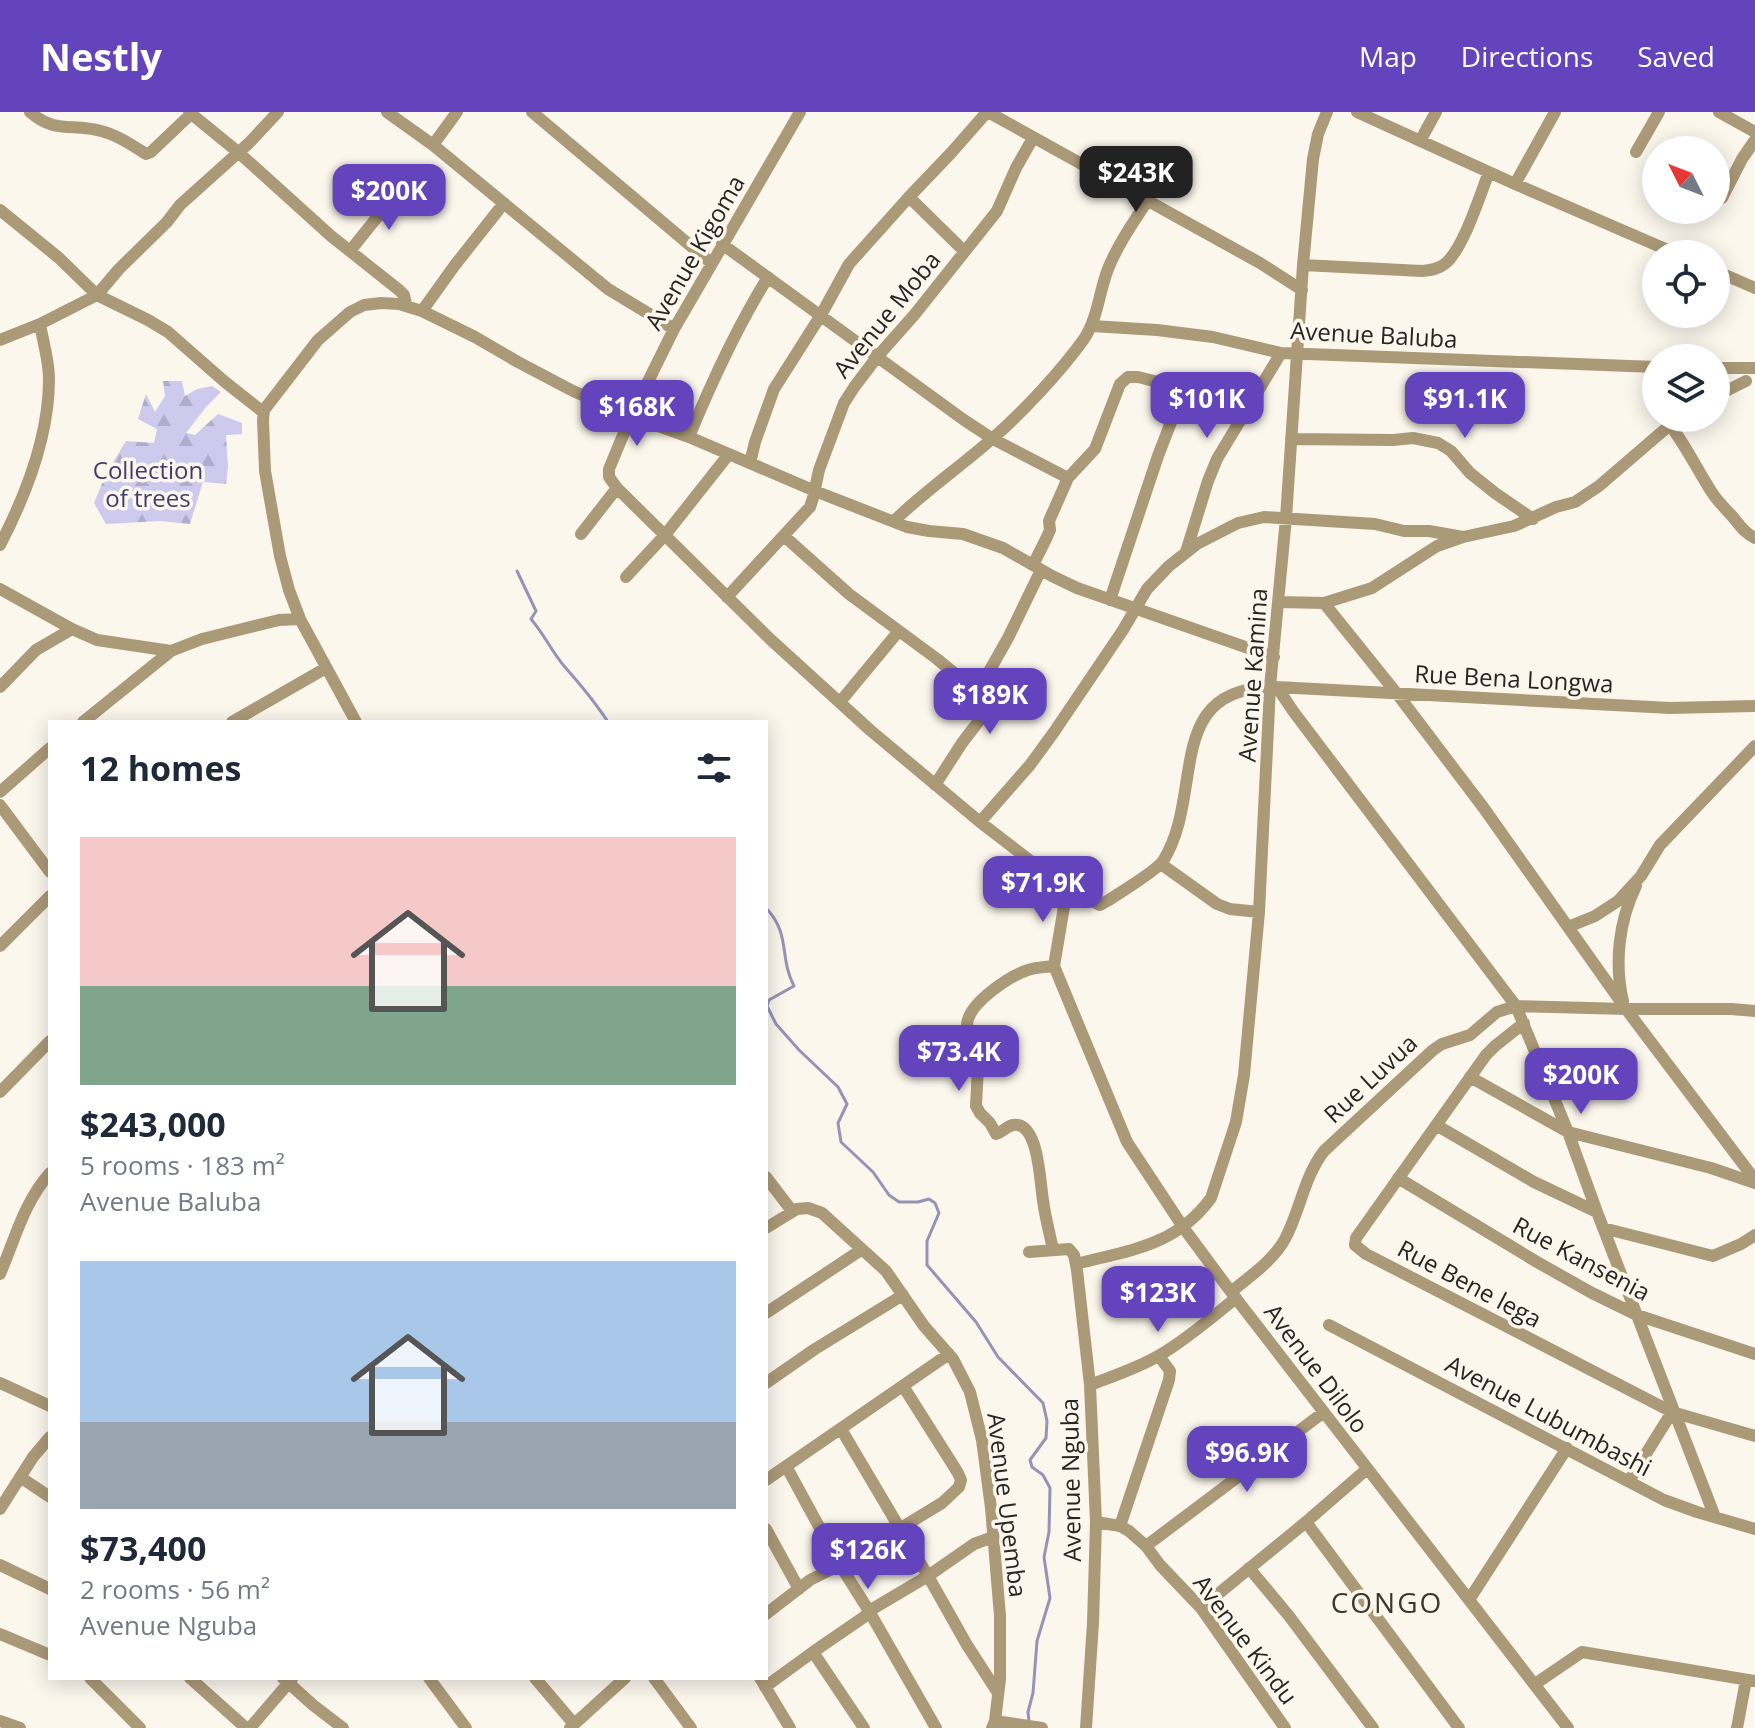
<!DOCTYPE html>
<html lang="en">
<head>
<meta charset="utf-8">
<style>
	:root { --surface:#fff; --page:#f6f6f7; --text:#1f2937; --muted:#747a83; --accent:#6344bd }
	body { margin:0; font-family:"Open Sans",sans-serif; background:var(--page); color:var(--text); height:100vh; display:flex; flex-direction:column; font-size:30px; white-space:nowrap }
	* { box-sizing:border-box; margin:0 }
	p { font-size:26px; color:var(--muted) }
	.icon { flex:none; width:44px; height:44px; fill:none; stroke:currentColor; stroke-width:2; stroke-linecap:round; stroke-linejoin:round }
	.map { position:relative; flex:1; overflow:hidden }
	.panel { position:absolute; left:48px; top:608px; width:720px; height:960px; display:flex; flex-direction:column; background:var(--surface); border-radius:0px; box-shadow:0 4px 20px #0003 }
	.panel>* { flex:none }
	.needle { width:52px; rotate:312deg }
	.fabs { position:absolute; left:1642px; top:24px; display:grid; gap:16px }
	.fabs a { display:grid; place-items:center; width:88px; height:88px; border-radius:50%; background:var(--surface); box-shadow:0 4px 20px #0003; font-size:40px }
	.price { position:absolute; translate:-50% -68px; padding:0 18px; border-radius:16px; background:var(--accent); color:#fff; font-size:26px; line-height:52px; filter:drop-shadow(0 2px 4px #0008) }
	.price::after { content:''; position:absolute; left:50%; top:48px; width:24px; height:18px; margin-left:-12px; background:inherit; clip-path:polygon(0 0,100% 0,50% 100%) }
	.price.on { background:#222; color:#fff }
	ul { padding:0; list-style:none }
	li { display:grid; align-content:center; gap:16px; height:424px; padding:0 32px }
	li span { display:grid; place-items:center; height:248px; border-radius:0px; color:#555 }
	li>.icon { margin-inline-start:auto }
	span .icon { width:144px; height:144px; fill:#fffc; stroke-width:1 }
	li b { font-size:34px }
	h2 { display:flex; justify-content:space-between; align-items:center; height:96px; padding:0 32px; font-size:34px }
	header { display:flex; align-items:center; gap:48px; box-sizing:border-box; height:112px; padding:0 40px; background:var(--accent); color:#fff }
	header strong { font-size:38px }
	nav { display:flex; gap:44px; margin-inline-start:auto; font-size:28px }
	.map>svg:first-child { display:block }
</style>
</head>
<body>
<header>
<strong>Nestly</strong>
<nav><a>Map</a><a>Directions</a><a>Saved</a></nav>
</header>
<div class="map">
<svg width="1755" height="1616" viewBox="0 0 1755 1616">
	<defs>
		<pattern id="forest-firs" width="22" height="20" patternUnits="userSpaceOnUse" patternTransform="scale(2)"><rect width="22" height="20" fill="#cdcaee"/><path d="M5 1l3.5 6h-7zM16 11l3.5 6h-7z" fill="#b0adcc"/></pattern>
	</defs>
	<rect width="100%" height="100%" fill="#fcf7ed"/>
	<path fill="url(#forest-firs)" d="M163 269H182L185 284 197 277 212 274 221 280 206 295 186 321 195 323 218 302 242 311V322L226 323 228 355 226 372 203 370 190 412 160 409 106 412 94 391 106 362 126 329 154 331 157 317 138 307 146 282 155 300 165 284Z"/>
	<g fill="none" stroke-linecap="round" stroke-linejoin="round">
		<path stroke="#9693b7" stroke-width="3" d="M517 459 536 499 531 507C544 522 552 540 564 554 580 572 595 590 608 610
			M766 796C791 822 779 846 794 874L769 888 767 894 776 912 799 938 838 975 847 992 838 1011 841 1030 873 1060 889 1083 899 1090H918L929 1087 935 1091 939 1101 927 1129V1153L976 1210 998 1245 1043 1291 1047 1309 1046 1326 1030 1348 1032 1355 1043 1363 1050 1376 1049 1420 1044 1445 1050 1486 1037 1529 1033 1581 1028 1600 1029 1610"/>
		<path stroke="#ab9a78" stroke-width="12" d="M30 0C55 22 72 11 101 19 117 23 132 33 146 42L151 40 191 2
			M189 0 238 40 331 124 399 178 404 183 406 192
			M387 0 433 33 608 177 674 217
			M532 0 711 151
			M800 0 674 217 631 304 609 357V365L617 376 770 527 870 618 980 710 1067 777 1100 793 1109 788C1122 779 1155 760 1163 749 1206 681 1161 574 1277 575L1670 596 1755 594
			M988 0 1260 151 1302 178
			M1357 0 1515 72 1677 142
			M1719 0 1755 20
			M1420 29 1436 0
			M433 33 457 0
			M1636 40 1659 0
			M1515 72 1555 0
			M1722 86 1742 47 1755 28
			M0 98 59 146 97 183 119 157 167 110 180 93 249 31 278 0
			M722 132 964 308 993 327 1068 366
			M350 139 399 78
			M964 139 909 85 951 41 987 0
			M1303 153 1422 159C1431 158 1439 157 1446 151 1464 135 1480 83 1489 60
			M1716 159 1755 176
			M422 199 455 153 504 91
			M1092 214 1157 218 1213 225 1281 241 1656 255
			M0 228 40 212 97 183 148 208 168 220 225 270 263 300
			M1716 256H1755
			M1716 284 1746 269
			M1670 313C1686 334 1697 357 1711 379 1717 389 1725 396 1732 404 1740 413 1744 421 1755 426
			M689 325C712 269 736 217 768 165
			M1291 327 1393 328 1413 326 1438 331 1451 339 1470 361 1495 381 1533 407
			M750 351 755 330 774 277 821 203 849 152 909 85
			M894 409C925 379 960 355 993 326 1023 300 1061 259 1084 227 1098 206 1099 180 1108 157 1118 132 1133 111 1148 88
			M581 422 617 376
			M784 424 849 482 937 547 988 589 990 594 988 597 962 631 935 673
			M0 433C26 383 49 325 49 267 49 248 43 230 40 212
			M1186 440 1208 369 1217 347 1281 241
			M1033 453 1047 425 1050 418 1049 409 1068 366 1095 337 1120 272 1128 265H1138L1158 270 1245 301
			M626 465 665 423 729 342
			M0 477 72 517 97 528 171 539
			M727 485 810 395 813 386 819 358 844 291 855 274 877 245 915 202 997 99 1016 56 1033 26
			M1110 488 1158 344 1183 279
			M1279 490 1324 491 1398 583 1483 695 1626 897 1755 1068
			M1324 491 1372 476 1437 434 1463 425 1514 414 1556 395 1575 390 1599 374 1678 306
			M0 575 36 538 72 517
			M1277 575 1293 599 1516 894 1568 1020 1597 1100 1715 1405
			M978 579 1008 526 1041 458
			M840 590 898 520
			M83 610 171 539 202 527 279 508 300 507
			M232 610 326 556
			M356 610 300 507 289 478 280 444 265 359 263 308 264 298 318 228 350 200 364 193 381 191 399 192 422 199 475 225 518 250 573 279 631 304 689 325 815 379 907 415 929 419 963 422 1003 436 1052 464 1077 476 1274 545
			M0 680 50 636
			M0 693 50 760
			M980 710 1030 653 1054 620 1123 518 1147 477 1169 454 1197 432 1238 411 1264 405 1375 412 1404 419H1429L1463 425
			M1161 752 1217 792 1230 797 1259 800
			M1568 815 1595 804 1618 789 1641 764 1660 733 1755 634
			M0 834 50 784
			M1054 854 1127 1030 1183 1115 1231 1180 1568 1616
			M1054 854 1067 777
			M1623 889C1614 851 1619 809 1636 774
			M1524 911 1495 934 1486 943 1356 1126 1355 1133 1366 1142 1672 1300 1755 1324
			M1470 965 1568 1020 1711 1056 1755 1071
			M0 980 50 929
			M1436 1013 1534 1070 1597 1100
			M766 1065 792 1099
			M1398 1066 1537 1150 1592 1181 1637 1203 1755 1242
			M766 1116 797 1097 808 1096 822 1101 886 1159 924 1214 953 1247 970 1280 982 1328 991 1396 1000 1504V1567L995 1609 992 1616
			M1603 1116 1713 1144 1741 1132 1755 1123
			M1053 1138C1050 1122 1045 1105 1043 1088 1040 1071 1039 1017 1018 1013 1008 1011 1004 1020 996 1022L990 1011 980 1001 976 994 978 955 967 912C969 891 1009 864 1028 858 1036 855 1046 855 1054 854
			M1029 1140 1069 1137 1074 1143 1077 1158 1090 1273 1096 1410 1093 1511 1086 1616
			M1076 1152C1130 1138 1176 1134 1211 1086L1236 1010 1244 963 1259 800 1270 575 1286 406 1303 153 1313 47 1318 22 1327 0
			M0 1162C15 1127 24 1090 50 1061
			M1231 1180C1250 1164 1273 1149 1285 1127 1300 1099 1304 1065 1324 1039L1433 938 1442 932 1470 923 1497 900 1516 894 1626 897H1731L1755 899
			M766 1201 861 1138
			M1329 1213 1664 1388 1697 1400 1755 1417
			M0 1271 50 1294
			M766 1271 815 1237 903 1183
			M1090 1273C1113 1264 1138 1256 1160 1243 1187 1227 1211 1206 1236 1186
			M841 1317 928 1464 967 1533 998 1581
			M786 1354 840 1453 869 1499 936 1616
			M20 1365 50 1385
			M766 1368 949 1242
			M1629 1369 1672 1300
			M0 1397 33 1345 50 1325
			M1096 1410 1120 1414 1129 1419 1146 1434 1160 1453 1201 1496 1285 1616
			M1306 1410 1459 1616
			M1120 1414 1169 1268 1170 1259 1159 1244
			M766 1417 799 1477
			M1146 1434 1324 1300
			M0 1453 50 1477
			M1249 1456 1289 1504 1373 1616
			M1469 1488 1567 1336
			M1201 1496 1306 1410 1367 1357
			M766 1502 810 1468 840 1453 942 1391 959 1375 961 1368 958 1361 903 1274
			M0 1522 50 1543
			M813 1540 864 1616
			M90 1566 140 1616
			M190 1566 246 1616
			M283 1566 313 1593 343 1616
			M429 1566 466 1616
			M535 1566 574 1612
			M654 1566 691 1616
			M760 1566 790 1616
			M1535 1572 1582 1540 1755 1569
			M765 1575 813 1540 864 1505 869 1499 928 1464 974 1432 993 1425
			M0 1609 20 1616
			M995 1609 1042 1616
			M250 1616 292 1567
			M570 1616 625 1566
			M1737 1616 1746 1568"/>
	</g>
	<g text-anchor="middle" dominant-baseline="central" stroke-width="7" stroke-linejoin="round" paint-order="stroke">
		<g font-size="24" fill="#282623" stroke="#fcf7ed">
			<text transform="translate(694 140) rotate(-60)">Avenue Kigoma</text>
			<text transform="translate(886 202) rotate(-51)">Avenue Moba</text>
			<text transform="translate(1374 222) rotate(3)">Avenue Baluba</text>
			<text transform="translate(1252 563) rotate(-86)">Avenue Kamina</text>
			<text transform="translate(1514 566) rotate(3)">Rue Bena Longwa</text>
			<text transform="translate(1370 966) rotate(-43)">Rue Luvua</text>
			<text transform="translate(1582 1146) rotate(28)">Rue Kansenia</text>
			<text transform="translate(1470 1171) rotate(28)">Rue Bene lega</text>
			<text transform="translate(1317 1256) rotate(53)">Avenue Dilolo</text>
			<text transform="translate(1549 1303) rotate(28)">Avenue Lubumbashi</text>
			<text transform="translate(1070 1368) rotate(-91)">Avenue Nguba</text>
			<text transform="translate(1008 1393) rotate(83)">Avenue Upemba</text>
			<text transform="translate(1246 1527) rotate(53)">Avenue Kindu</text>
		</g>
		<g font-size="24" fill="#443b6e" stroke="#fcf7ed">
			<text x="148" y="357">Collection<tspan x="148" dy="28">of trees</tspan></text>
		</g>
		<g font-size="28" letter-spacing="2" fill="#3c3830" stroke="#fcf7ed">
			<text x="1387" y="1490">CONGO</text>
		</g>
	</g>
</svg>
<div class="fabs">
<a><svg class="needle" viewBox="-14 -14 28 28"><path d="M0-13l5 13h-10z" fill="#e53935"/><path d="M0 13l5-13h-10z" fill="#747a83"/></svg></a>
<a><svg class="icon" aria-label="locate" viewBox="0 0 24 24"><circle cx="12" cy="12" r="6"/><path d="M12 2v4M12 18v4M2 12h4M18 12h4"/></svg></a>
<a><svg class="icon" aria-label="layers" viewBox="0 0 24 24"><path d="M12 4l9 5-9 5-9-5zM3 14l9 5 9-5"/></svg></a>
</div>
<b class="price on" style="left:1136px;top:102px">$243K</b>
<b class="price" style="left:389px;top:120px">$200K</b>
<b class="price" style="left:1207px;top:328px">$101K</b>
<b class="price" style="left:1465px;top:328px">$91.1K</b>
<b class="price" style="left:637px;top:336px">$168K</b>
<b class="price" style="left:990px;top:624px">$189K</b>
<b class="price" style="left:1043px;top:812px">$71.9K</b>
<b class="price" style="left:959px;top:981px">$73.4K</b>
<b class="price" style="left:1581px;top:1004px">$200K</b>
<b class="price" style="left:1158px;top:1222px">$123K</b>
<b class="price" style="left:1247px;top:1382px">$96.9K</b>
<b class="price" style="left:868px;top:1479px">$126K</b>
<section class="panel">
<h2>12 homes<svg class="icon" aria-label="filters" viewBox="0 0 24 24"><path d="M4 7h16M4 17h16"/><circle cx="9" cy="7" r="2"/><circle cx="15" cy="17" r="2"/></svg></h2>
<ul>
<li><span style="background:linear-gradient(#f6c9c9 60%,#7fa58c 0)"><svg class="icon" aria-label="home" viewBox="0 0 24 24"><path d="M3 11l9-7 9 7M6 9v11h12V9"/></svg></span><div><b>$243,000</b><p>5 rooms · 183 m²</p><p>Avenue Baluba</p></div></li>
<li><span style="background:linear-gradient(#a9c7e8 65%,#9aa5b1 0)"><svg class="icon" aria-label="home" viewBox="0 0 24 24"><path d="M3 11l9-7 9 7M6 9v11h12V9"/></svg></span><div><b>$73,400</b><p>2 rooms · 56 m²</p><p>Avenue Nguba</p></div></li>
</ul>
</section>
</div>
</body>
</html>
